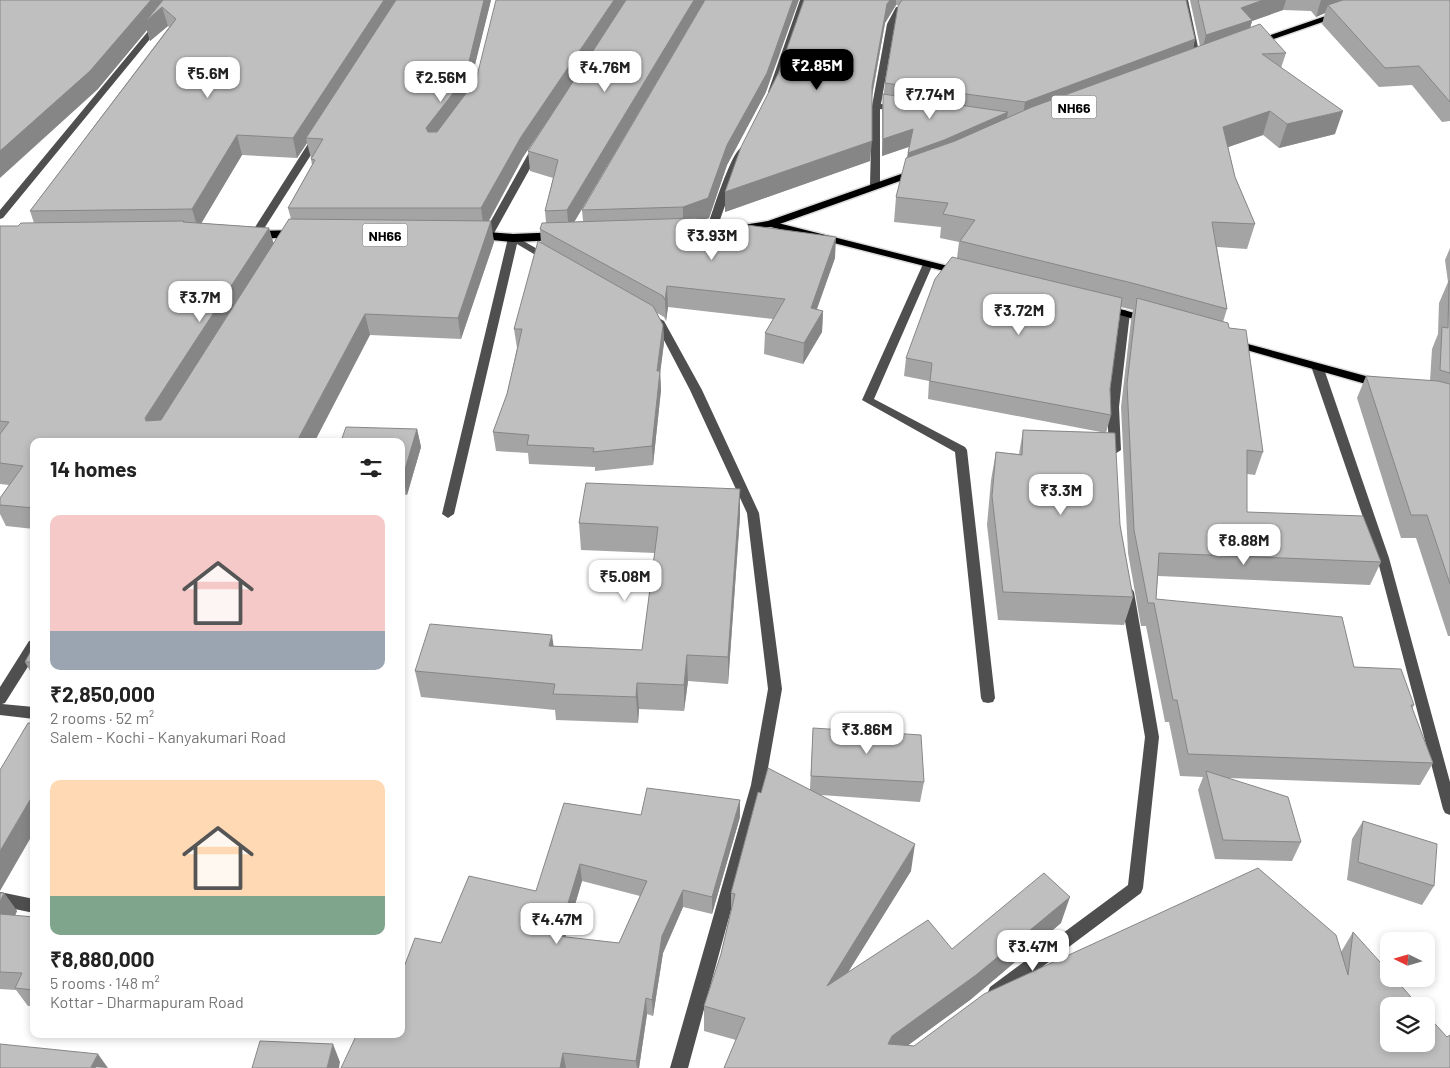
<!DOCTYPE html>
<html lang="en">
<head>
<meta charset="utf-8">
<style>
	:root { --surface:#fff; --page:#f6f6f6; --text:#222; --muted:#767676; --accent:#000 }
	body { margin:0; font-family:Barlow,sans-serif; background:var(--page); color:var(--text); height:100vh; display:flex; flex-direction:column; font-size:19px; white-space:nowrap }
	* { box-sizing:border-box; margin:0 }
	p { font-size:16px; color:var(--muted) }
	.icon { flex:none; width:28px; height:28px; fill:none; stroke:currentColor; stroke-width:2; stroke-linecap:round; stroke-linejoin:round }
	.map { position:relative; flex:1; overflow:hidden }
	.side { position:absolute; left:30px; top:438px; width:375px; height:600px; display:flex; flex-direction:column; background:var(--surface); border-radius:10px; box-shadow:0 2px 8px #0003 }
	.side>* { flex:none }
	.needle { width:32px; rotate:275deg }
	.buttons { position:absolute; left:1380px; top:932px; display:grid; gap:10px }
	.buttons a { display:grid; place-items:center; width:55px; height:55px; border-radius:10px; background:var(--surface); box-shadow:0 2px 8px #0003; font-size:25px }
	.price { position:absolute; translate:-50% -42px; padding:0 11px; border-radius:10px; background:#fff; color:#222; font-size:16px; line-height:32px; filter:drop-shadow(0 1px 2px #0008) }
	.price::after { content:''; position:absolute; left:50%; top:30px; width:15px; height:11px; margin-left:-8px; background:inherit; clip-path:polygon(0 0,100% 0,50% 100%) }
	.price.active { background:var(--accent); color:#fff }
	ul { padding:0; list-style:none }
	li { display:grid; align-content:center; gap:10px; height:265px; padding:0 20px }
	li span { display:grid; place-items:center; height:155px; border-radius:10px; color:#555 }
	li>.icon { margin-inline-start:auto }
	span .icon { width:90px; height:90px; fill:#fffc; stroke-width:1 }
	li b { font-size:21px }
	h2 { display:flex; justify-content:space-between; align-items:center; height:60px; padding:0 20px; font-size:21px }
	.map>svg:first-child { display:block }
</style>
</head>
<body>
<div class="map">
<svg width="1450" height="1068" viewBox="0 0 1450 1068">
	<rect width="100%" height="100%" fill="#fff"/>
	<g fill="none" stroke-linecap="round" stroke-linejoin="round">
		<g stroke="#dbdbdb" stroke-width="3">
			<path id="major" d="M770 221 964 270 965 272 960 275 767 226V222Z
				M1105 305 1153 318 1154 320 1149 323 1101 310 1100 308Z
				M1233 340 1384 381 1386 384 1380 388 1229 345 1228 343Z"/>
		</g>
		<g stroke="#dbdbdb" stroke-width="3">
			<path id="highway" d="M1372 0H1386L1256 45H1250L1248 43Z
				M921 167 927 170 925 172 774 226 736 234 730 230 736 226 768 221Z
				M298 230 302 231 304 234 302 237 251 239 245 235 251 231Z
				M474 231 513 234 561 232 567 236 561 240 513 242 470 238 468 235 470 232Z"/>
		</g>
		<path fill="#4f4f4f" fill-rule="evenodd" d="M174 0H182L3 218 0 219V210Z
			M800 0H808L776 92 769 94 768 92Z
			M1180 0H1188L1201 61 1200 63 1193 61Z
			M896 7 913 8 917 10 913 12H902L895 24 881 104 899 106 903 109 899 112 880 109V185L875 188 870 185 872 106 887 24Z
			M318 133 323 136 260 235 258 237H252L250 235 313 136Z
			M537 144 542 147 493 235 491 237H485L483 235 532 147Z
			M742 147 747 150 739 166 716 231 711 234 708 233 706 231C711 217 731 151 742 147Z
			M513 235 553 258 548 261 544 260 517 244 454 514 448 518 442 514 508 238Z
			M928 261 933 264 874 399 965 447 967 450 995 698 993 702 988 703 983 702 981 698 955 452 862 400 923 264Z
			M1125 310 1130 313 1119 407 1121 450 1115 454 1109 450 1107 407 1120 313Z
			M652 314 664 321 702 390 759 513 782 689 765 785 688 1068H670L751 785 768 689 747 513 690 390 655 323 647 317Z
			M1317 363 1323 366 1389 558 1450 782V815L1445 813 1443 809 1377 558 1311 366Z
			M1127 587 1132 589 1134 592 1159 737 1143 888 1141 893 1002 997 996 1000 990 997 988 992 990 987 1128 885 1145 737 1120 592 1122 589Z
			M34 640V657L5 703 2 704 34 707V719L0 715V687L29 641Z
			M0 892 34 899V913L0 906Z"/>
		<use href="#major" fill="#000" fill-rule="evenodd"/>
		<use href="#highway" fill="#000" fill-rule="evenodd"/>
	</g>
	<path fill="#a4a4a4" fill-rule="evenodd" d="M0 0H491L469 88 705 0 574 222 583 221 582 210 766 92 727 165 709 218 705 219 835 258 816 309 823 311 822 332 803 364 764 354 765 333 773 319 668 307 666 321 664 317 657 313 663 325 664 343 660 371 661 390 653 465 595 471V467L529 464 528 453 496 451 493 432 507 394 517 348 514 329 541 243 540 229 546 223 545 211 553 178 530 171 528 151 546 123 523 157 489 221 494 242 461 339 370 335 34 441V529L6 526 0 514V498L9 485 0 484V226H18L34 223 30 211 169 27 168 26 150 41 147 30 97 90ZM307 143 311 158V159L312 165 288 208 291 219 273 244 269 228 201 223 242 155 297 158Z
		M804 0H1186L1195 39 1193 49 1200 46 1190 0H1450V121L1442 122 1412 85 1379 87 1322 24 1325 13 1316 17 1311 11 1283 10 1252 21 1250 28 1286 53 1281 68 1335 134 1279 148 1263 135 1228 147 1235 177 1255 224 1247 249 1217 247 1227 309 1223 322 1229 328 1263 452 1255 475 1247 474V512L1381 562 1370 585 1158 576 1156 599 1354 667 1414 705 1412 709 1433 763 1420 785 1228 778 1301 842 1292 861 1215 859 1198 790 1203 777 1180 776 1169 722H1165L1146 626H1141L1128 553 1121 407 1131 320 1133 310 1121 307 1110 389 1111 415 1106 433 1120 525 1133 597 1124 625 998 620 987 525 991 480 996 452 1019 454 1023 430 1106 433 928 399 929 381 904 376 906 358 957 258 959 242 940 238 941 227 894 222 896 197 907 157 909 147 882 156V111L885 83 899 5H896L885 23 872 97 870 161 725 212 778 74Z
		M1450 248V636H1448L1416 538H1401L1357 398 1366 376 1430 381 1432 349 1438 334 1439 303 1448 282 1445 260Z
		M417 429 421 447 407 495 401 494V441Z
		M740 489V516L728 684 688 681 684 711 639 709 638 723 556 720 555 710 421 697 415 671 554 646 642 650 655 553 581 550 579 523Z
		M34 645V678L25 662Z
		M813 728 924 782 920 802 821 795 911 871 848 972 952 949 1061 923 970 1000 908 1045 914 1046 1341 952 1353 932 1450 1068 736 1040 704 1031V1006L721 954 731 912V893L810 789Z
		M740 800V817L712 914 683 907 663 953 653 1016 647 1014 639 1068H341L401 1034 441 943 536 891 641 815ZM582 881 640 896 619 943 565 937Z
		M1363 821 1434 886 1422 905 1347 880 1352 839Z
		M0 893H4L17 911 15 916 34 917V1006H28L16 990 0 989Z"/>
	<path fill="#868686" d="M151 0H172L162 7 168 26 150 41 147 30 97 90 0 178V151Z
		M384 0H399L306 138 307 143 297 158 293 138Z
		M484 0H491L467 97 430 148 426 128Z
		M614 0H628L523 157 484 229 481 208 521 137Z
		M694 0H705L569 231 567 210Z
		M793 0H799L766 92 727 165 709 218 683 227V207Z
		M890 0H896V5L885 23 870 106 872 86 887 4Z
		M1263 0H1286L1283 10 1252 21 1247 39 1201 54 1206 35 1241 8Z
		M1321 0H1366L1328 5 1325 13 1316 17Z
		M1195 39 1190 58 1022 122 1025 102Z
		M1270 111 1263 135 1217 151 1223 127Z
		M1343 111 1335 134 1279 148 1287 124Z
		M1008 112 1005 129 906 170 908 153Z
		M913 129 911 146 882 156 883 139Z
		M237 135 242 155 198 229 192 209Z
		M872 141 870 161 725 212V192Z
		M491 221 494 242 461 339 458 318Z
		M269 228 275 248 154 441 145 418Z
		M836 237 835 258 810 329 811 308Z
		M667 286 668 307 666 321 665 300Z
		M823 311 822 332 803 364 804 343Z
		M365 314 370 335 315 441H297Z
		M663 325 664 343 658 390 657 371Z
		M660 371 661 390 653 465 652 446Z
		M417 429 421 447 407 495 403 476Z
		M740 489V516L728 684V657Z
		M552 635 556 662 549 646Z
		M687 655 688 681 684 711V685Z
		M637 683 639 709 638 723 636 697Z
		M34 793V832L0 891V851Z
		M740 800V817L712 914V897Z
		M915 844 911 871 824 1011 827 986Z
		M580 864 582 881 561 952 558 936Z
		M683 890V907L663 953 653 1016 652 1000 662 936Z
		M4 893 17 911 7 932 0 921V902Z
		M1070 897 1061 923 970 1000 888 1060V1044L892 1036Z
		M646 998 647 1014 639 1068H637L636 1061Z
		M333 1044 340 1062 339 1068H327Z
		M563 1053 566 1068H560Z
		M98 1054 108 1068 91 1067Z"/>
	<path fill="#bfbfbf" stroke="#868686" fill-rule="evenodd" d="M0 0H151L90 71 0 151Z
		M163 0H384L293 138 237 135 192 209 30 211 176 19 162 7 145 22Z
		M396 0H484L465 78 426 128 428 132H437L476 80 496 0H614L521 137 481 208H288L315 160 311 159 323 139 306 138Z
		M626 0H694L567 210 545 211 558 160 528 151Z
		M705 0H793L767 73 727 145 708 198 683 207 582 210Z
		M804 0H890L887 4 872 86V141L725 192 741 147 778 74Z
		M902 0H1186L1195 39 1025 102 885 83 898 6Z
		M1198 0H1263L1241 8 1252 20 1206 35Z
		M1343 0H1450V102L1419 66 1385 68 1328 5Z
		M1260 24 1286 53 1262 54 1343 111 1287 124 1270 111 1223 127 1235 177 1255 224 1212 222 1227 309 1136 284 960 241 975 220 943 214 948 203 896 197 906 158 955 141 1032 107Z
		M883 94 1008 112 944 140 908 153 913 129 883 139Z
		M695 218 836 237 811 308 823 311 804 343 765 333 785 299 667 286 665 300 663 296 540 229 542 223Z
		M289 219 491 221 458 318 365 314 297 441H34V508L0 505V498L23 466 0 463V434L9 422 0 421V226H18L21 223 184 221 183 222 269 228 145 418 146 421 161 420Z
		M538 241 653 306 663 325 657 371H660L652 446 593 452 594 448 527 445 529 435 493 432 507 394 522 329H514Z
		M952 257 1122 298 1110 389 1111 415 930 381 932 363 906 358 935 279Z
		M1449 281H1450V373L1440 370 1442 327 1448 328Z
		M1137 298 1228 323 1229 328 1246 330 1263 452 1247 450V512L1363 516 1381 562 1159 553 1156 599 1342 617 1354 667 1401 669 1414 705H1411L1433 763 1188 754 1177 700H1173L1154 603H1148L1134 530 1127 384Z
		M1366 376 1438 381 1450 384V584L1427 515H1411Z
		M346 427 417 429 403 476H401V441H341Z
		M1023 430 1115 433 1120 525 1133 597 1003 592 992 496 996 452 1022 455Z
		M586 483 740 489 728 657 687 655 684 685 637 683 636 697 553 694 555 684 415 671 430 624 552 635 549 646 642 650 658 527 579 523Z
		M34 645V662H25Z
		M28 723H34V793L0 851V770Z
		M813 728 921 735 924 782 811 776Z
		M768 768 915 844 827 986 928 920 952 949 1044 873 1070 897 976 975 892 1036 888 1044 914 1046 984 994 1258 868 1336 935 1348 975 1353 932 1389 972V979H1395L1419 1006H1389V1044H1426V1014L1447 1037 1450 1035V1068H724L745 1018 704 1006 721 954 735 894 731 893 758 792 761 793Z
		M1206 771 1288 797 1301 842 1223 840Z
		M647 788 740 800 712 897 683 890 662 936 652 1000 646 998 636 1061 563 1053 560 1068H341L357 1034H401V975L415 938 441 943 469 876 536 891 564 803 641 815ZM580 864 647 881 619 943 558 936Z
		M1363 821 1437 844 1434 886 1358 862Z
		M0 893H4L0 902Z
		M0 914 34 917V990L15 988 22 973 0 972Z
		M260 1041 333 1044 327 1068H252Z
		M0 1044 98 1054 91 1067 96 1068H0Z"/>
	<g text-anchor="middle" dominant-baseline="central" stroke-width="4" stroke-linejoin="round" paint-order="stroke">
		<g fill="#fff" stroke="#4c4c4c" stroke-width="1">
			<rect x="1051.5" y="95.5" width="45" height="23" rx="4"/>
			<rect x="362.5" y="223.5" width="45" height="23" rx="4"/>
		</g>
		<g font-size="14" font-weight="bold" fill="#000">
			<text x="1074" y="107">NH66</text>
			<text x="385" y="235">NH66</text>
		</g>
	</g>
</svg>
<div class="buttons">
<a><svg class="needle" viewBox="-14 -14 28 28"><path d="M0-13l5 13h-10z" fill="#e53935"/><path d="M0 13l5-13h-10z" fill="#767676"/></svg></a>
<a><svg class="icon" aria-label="layers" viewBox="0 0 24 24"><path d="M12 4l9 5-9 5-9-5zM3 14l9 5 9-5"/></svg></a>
</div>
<b class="price active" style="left:817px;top:91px">₹2.85M</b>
<b class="price" style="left:605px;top:93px">₹4.76M</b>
<b class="price" style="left:208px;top:99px">₹5.6M</b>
<b class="price" style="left:441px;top:103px">₹2.56M</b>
<b class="price" style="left:930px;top:120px">₹7.74M</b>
<b class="price" style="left:712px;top:261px">₹3.93M</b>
<b class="price" style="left:200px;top:323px">₹3.7M</b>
<b class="price" style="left:1019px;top:336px">₹3.72M</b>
<b class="price" style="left:1061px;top:516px">₹3.3M</b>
<b class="price" style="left:1244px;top:566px">₹8.88M</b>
<b class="price" style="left:625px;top:602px">₹5.08M</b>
<b class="price" style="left:867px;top:755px">₹3.86M</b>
<b class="price" style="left:557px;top:945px">₹4.47M</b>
<b class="price" style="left:1033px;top:972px">₹3.47M</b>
<section class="side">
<h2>14 homes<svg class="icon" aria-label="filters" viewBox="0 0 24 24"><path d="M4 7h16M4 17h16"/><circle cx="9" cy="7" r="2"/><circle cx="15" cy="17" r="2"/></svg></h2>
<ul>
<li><span style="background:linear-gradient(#f6c9c9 75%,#9aa5b1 0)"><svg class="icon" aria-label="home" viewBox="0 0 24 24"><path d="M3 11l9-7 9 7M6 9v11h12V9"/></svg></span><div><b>₹2,850,000</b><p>2 rooms · 52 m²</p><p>Salem - Kochi - Kanyakumari Road</p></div></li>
<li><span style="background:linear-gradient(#ffd9b3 75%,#7fa58c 0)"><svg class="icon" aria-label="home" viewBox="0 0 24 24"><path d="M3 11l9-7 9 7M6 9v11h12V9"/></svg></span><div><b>₹8,880,000</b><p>5 rooms · 148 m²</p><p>Kottar - Dharmapuram Road</p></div></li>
</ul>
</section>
</div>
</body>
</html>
